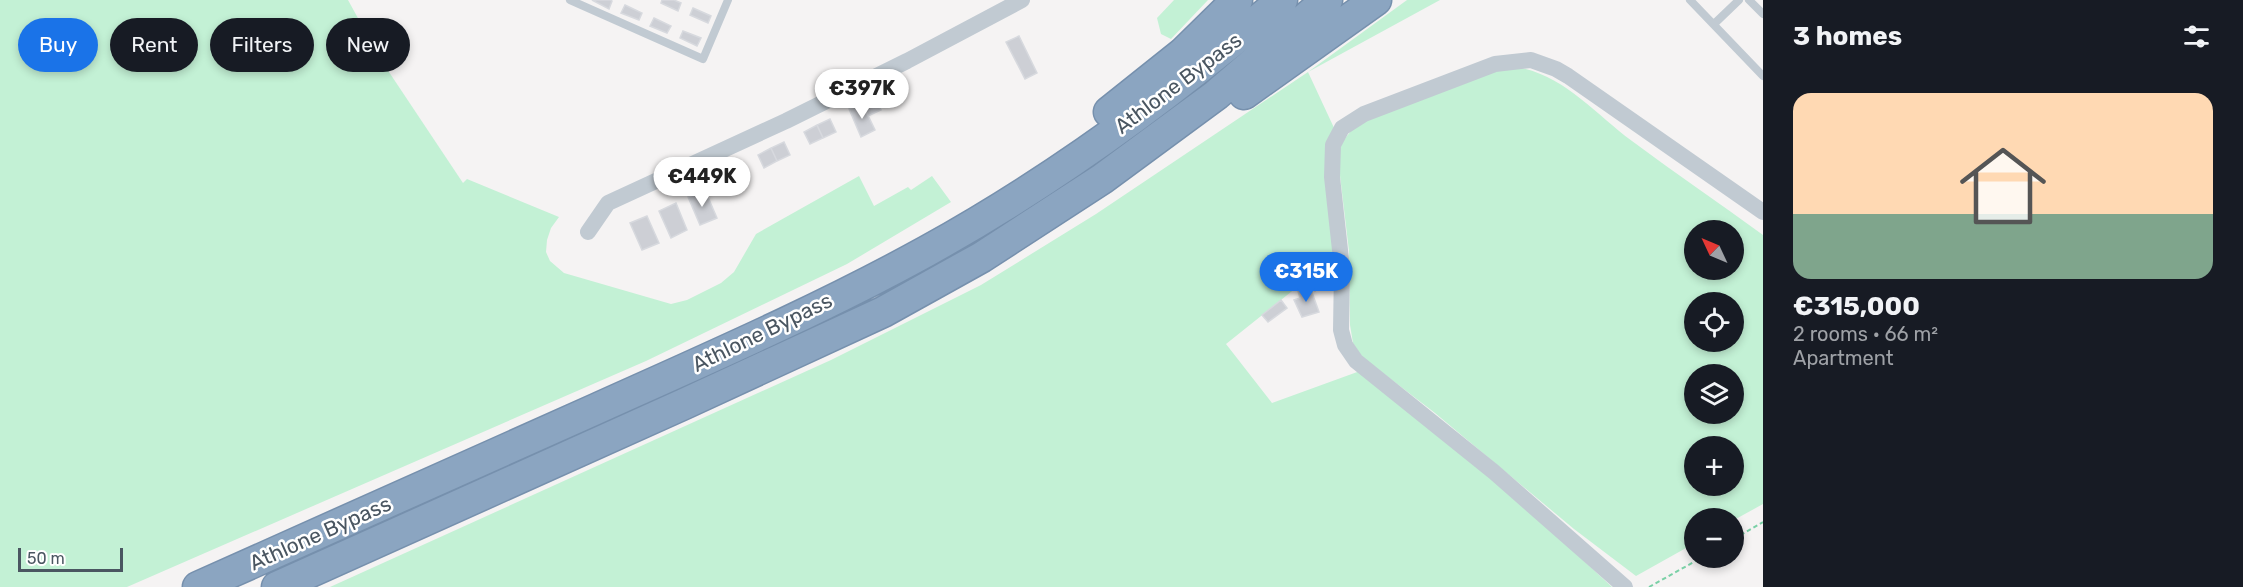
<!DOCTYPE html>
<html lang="en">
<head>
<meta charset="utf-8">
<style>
	:root { --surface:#171b24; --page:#20242c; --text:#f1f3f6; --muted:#9ea1a6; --accent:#1a73e8 }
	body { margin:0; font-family:Rubik,sans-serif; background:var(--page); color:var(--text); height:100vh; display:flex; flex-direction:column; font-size:22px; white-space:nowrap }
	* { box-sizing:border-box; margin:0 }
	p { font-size:20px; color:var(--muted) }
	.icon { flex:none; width:33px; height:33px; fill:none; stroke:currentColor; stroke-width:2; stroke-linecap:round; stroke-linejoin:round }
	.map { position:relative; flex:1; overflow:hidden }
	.details { display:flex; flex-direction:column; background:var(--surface); width:480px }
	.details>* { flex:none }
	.banner { position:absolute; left:18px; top:18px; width:570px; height:54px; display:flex; gap:12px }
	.needle { width:39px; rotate:314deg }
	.tools { position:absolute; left:1684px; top:220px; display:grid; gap:12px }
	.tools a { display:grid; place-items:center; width:60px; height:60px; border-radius:50%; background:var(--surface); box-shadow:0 3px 9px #0003; font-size:30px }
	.scale { position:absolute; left:18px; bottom:15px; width:105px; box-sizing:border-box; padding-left:6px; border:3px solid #4a5661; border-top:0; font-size:16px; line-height:21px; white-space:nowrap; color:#4a5661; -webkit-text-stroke:4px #fff; paint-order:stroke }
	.price { position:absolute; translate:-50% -51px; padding:0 14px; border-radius:21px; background:#fff; color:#222; font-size:20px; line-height:39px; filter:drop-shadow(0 2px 3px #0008) }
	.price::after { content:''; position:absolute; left:50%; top:36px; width:18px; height:14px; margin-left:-9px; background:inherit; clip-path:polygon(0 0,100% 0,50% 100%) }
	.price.active { background:var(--accent); color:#fff }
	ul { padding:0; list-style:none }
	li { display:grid; align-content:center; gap:12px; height:318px; padding:0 30px }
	li span { display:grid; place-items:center; height:186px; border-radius:18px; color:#555 }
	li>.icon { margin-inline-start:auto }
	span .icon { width:108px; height:108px; fill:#fffc; stroke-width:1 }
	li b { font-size:26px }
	h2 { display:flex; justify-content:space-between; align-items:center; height:72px; padding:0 30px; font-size:26px }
	.pill { padding:0 21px; border-radius:27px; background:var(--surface); box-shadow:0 3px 9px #0003; font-size:21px; line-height:54px }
	.pill.active { background:var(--accent); color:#fff }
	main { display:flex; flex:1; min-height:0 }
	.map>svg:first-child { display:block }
</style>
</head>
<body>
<main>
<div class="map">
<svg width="1763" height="587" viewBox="0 0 1763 587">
	<rect width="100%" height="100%" fill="#f5f3f3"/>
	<path fill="#c3f1d5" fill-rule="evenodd" d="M0 0H348L381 60 463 183 467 179 559 217 551 228 547 240 546 252 550 261 564 273 671 304 687 300 721 283 734 272 756 234 859 176 874 206 908 187 911 190 932 176 951 202 847 264 646 361 127 587H0Z
		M1174 0H1208L1171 39 1161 34 1157 18Z
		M1407 0H1440L1308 72 1335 130 1336 256 1226 344 1272 403 1360 371 1529 510 1612 587H330L831 360 981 285 1096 214 1308 72Z
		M1517 67C1565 76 1594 113 1632 141 1675 173 1719 203 1763 235V504L1734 520 1695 519V543L1636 576 1574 529 1435 413 1362 357 1353 343 1350 325 1349 251 1338 159C1339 143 1347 135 1358 124L1498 70ZM1695 231H1734V270H1695ZM1695 303H1734V342H1695ZM1695 375H1734V414H1695ZM1695 447H1734V486H1695Z"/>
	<path fill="#cdcfd5" stroke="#d7d9de" stroke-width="1.5" d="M592 0H610L612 1 609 9Z
		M662 0H674L681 3 678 11 661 3Z
		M625 5 642 13 639 20 621 13Z
		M693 8 711 16 708 23 690 15Z
		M654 18 671 26 667 33 650 26Z
		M683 31 701 38 697 46 680 38Z
		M1019 36 1037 73 1025 79 1006 42Z
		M875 97 881 110 868 116 862 103Z
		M862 103 875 130 861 137 849 109Z
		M830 119 836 132 823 138 817 125Z
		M817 125 823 138 810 144 804 132Z
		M784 142 790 155 777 161 771 148Z
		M771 148 777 161 764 168 758 155Z
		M739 164 745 176 732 183 726 170Z
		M726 170 732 183 719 189 712 177Z
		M705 190 717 218 700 225 688 197Z
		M676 203 687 230 671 238 659 211Z
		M647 216 659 243 642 250 630 223Z
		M1322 272 1329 281 1315 291 1308 282Z
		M1310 287 1319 312 1302 317 1294 300 1300 298 1298 291Z
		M1281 300 1287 308 1268 322 1262 315Z"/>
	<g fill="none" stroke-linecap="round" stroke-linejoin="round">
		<g stroke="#7690ad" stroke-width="33">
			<path id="highway" d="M1244 94 1376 0
				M1109 112 1183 53 1237 0
				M198 587C330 528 463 469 596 409 707 359 820 310 927 251 1054 181 1172 94 1282 0
				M277 587 684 404 883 312 982 257 1102 179 1216 95 1327 0"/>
		</g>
		<path stroke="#7ad0a6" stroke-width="2" stroke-dasharray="4.5 3" stroke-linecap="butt" d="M1734 539 1763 522
			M1649 587 1701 558"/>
		<path stroke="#c1cad2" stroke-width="8" d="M570 0 703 59 728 0
			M1690 0 1763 76
			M1749 0 1763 14
			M1714 24 1739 0"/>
		<path stroke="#c1cad2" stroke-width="16" d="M588 232 608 203 786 121 907 61 1022 0
			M1625 587 1494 472 1356 361 1345 345 1341 330 1342 268 1332 177 1333 145 1342 128 1364 114 1495 64 1531 60 1556 69 1568 76 1763 212"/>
		<use href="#highway" stroke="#8ba5c1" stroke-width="30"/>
	</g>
	<g text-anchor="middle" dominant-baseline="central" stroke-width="5" stroke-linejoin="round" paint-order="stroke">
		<g font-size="21" fill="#4a5661" stroke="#fff">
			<text transform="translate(1178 83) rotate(-37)">Athlone Bypass</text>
			<text transform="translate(762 332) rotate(-26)">Athlone Bypass</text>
			<text transform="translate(320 533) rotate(-24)">Athlone Bypass</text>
		</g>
	</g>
</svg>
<div class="tools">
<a><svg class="needle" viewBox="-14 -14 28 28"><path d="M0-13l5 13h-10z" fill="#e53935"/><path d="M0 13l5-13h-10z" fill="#9ea1a6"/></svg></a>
<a><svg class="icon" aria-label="locate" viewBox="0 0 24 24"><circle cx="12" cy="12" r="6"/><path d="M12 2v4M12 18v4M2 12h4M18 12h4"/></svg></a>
<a><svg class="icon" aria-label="layers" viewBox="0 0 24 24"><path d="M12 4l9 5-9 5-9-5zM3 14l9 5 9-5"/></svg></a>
<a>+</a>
<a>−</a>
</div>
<div class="scale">50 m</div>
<b class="price" style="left:862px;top:120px">€397K</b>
<b class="price" style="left:702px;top:208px">€449K</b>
<b class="price active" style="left:1306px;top:303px">€315K</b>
<div class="banner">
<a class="pill active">Buy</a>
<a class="pill">Rent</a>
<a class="pill">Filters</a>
<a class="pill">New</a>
</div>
</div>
<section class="details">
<h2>3 homes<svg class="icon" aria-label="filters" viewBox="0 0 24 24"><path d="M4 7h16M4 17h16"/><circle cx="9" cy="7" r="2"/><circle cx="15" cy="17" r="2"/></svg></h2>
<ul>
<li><span style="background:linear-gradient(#ffd9b3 65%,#7fa58c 0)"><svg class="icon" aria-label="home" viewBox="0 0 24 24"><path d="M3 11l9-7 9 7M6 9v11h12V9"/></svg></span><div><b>€315,000</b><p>2 rooms · 66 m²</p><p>Apartment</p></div></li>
</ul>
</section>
</main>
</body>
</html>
